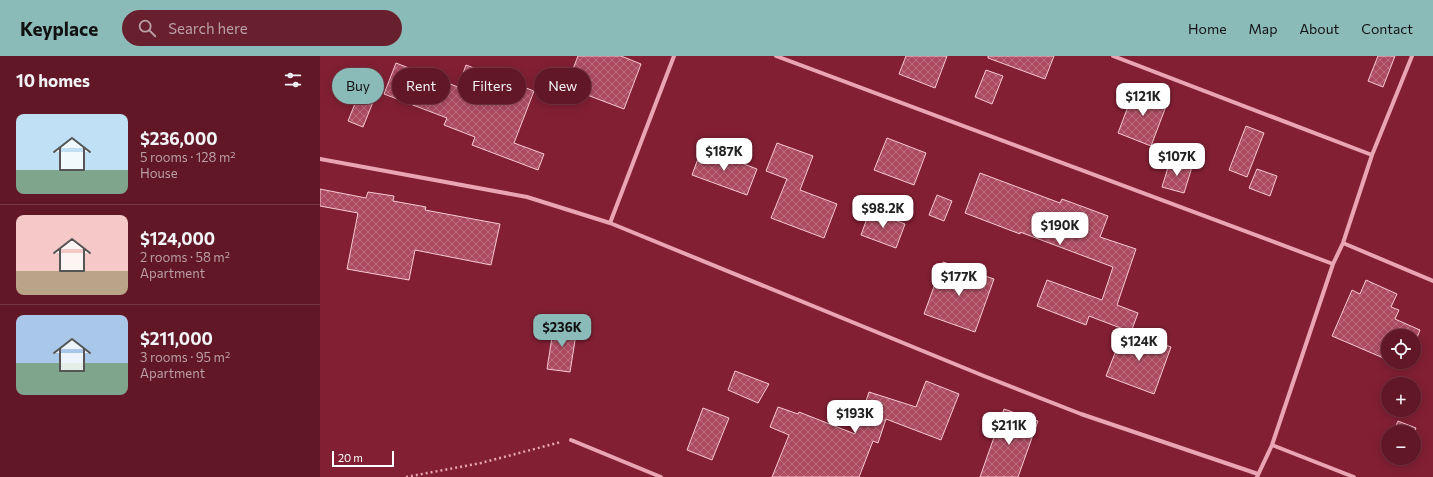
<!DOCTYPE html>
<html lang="en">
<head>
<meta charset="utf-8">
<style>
	:root { --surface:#621726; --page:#68202e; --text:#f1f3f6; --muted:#bb9fa7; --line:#763643; --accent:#8bbbb9 }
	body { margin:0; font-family:Commissioner,sans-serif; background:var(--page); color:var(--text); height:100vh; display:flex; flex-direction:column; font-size:15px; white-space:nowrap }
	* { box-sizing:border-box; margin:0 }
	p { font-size:13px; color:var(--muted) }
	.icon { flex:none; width:22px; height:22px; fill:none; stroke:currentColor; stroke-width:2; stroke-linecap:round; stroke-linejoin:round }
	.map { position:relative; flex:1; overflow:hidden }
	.sheet { display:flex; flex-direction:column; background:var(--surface); width:320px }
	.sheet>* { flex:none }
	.guide { position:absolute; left:12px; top:12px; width:380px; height:36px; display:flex; gap:8px }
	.tools { position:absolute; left:1061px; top:273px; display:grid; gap:8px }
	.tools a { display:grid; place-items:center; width:40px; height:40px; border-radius:50%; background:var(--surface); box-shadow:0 2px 10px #0003,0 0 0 1px var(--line); font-size:20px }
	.scale { position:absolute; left:12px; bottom:10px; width:62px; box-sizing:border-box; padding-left:4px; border:2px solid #fff; border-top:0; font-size:11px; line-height:14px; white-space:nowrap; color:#fff; -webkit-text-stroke:3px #821f33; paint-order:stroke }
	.price { position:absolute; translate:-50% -34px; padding:0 9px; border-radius:8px; background:#fff; color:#222; font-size:13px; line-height:26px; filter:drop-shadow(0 1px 2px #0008) }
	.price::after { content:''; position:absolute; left:50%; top:24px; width:12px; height:9px; margin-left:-6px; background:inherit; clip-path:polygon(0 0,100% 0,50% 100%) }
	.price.on { background:var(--accent); color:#111 }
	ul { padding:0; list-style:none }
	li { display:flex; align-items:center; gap:12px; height:100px; padding:0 16px }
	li+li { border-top:1px solid var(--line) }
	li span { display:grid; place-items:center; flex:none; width:112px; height:80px; border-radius:8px; color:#555 }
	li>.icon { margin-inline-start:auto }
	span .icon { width:48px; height:48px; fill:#fffc; stroke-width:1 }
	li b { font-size:17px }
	h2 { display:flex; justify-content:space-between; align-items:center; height:48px; padding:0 16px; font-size:17px }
	.pill { padding:0 14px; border-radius:18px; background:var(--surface); box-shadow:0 2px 10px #0003,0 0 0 1px var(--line); font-size:14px; line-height:36px }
	.pill.on { background:var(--accent); color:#111 }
	header { display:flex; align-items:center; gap:24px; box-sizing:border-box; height:56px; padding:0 20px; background:var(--accent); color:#111 }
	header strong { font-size:19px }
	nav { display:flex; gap:22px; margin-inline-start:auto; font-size:14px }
	.search { width:280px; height:36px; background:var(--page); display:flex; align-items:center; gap:10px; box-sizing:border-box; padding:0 14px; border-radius:22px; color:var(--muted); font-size:15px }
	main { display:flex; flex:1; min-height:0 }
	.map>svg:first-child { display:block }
</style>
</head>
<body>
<header>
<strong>Keyplace</strong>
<div class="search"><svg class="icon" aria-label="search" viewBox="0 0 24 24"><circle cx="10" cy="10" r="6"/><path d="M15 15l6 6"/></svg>Search here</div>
<nav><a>Home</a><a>Map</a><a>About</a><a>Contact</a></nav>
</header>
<main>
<section class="sheet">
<h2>10 homes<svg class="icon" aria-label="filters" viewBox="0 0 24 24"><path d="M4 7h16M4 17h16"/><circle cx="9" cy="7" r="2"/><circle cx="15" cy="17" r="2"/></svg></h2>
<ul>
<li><span style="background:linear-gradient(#bfe0f5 70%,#7fa58c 0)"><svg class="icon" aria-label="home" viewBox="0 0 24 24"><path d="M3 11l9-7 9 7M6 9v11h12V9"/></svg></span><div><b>$236,000</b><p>5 rooms · 128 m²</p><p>House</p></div></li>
<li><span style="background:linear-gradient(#f6c9c9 70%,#b9a48a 0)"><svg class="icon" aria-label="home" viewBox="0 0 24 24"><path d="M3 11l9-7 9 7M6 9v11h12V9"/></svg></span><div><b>$124,000</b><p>2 rooms · 58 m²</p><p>Apartment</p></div></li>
<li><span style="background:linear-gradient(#a9c7e8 60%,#7fa58c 0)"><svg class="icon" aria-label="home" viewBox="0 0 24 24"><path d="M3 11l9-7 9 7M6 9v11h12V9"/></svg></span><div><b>$211,000</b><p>3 rooms · 95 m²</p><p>Apartment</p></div></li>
</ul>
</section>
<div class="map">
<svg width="1113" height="421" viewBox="0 0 1113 421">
	<defs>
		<pattern id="building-cross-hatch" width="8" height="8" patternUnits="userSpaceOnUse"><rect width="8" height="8" fill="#ac4b60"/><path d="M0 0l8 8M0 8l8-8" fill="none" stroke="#bd6f80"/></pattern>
	</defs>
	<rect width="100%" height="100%" fill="#821f33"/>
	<path fill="url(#building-cross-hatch)" stroke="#f7c9d3" d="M258 0H301L321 8 304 53 246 31Z
		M586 0H627L615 32 579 18Z
		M668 0H734L725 23 668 2Z
		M1058 0H1075L1063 31 1048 25Z
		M76 7 138 31 146 9 214 35 194 87 224 98 218 114 152 89 155 81 124 69 127 62 64 38Z
		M666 14 683 20 672 48 655 41Z
		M42 30 57 36 43 71 28 65Z
		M815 32 848 45 831 90 798 77Z
		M926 70 944 77 927 121 909 114Z
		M567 82 606 97 594 129 554 114Z
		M457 87 493 100 480 134 517 148 504 182 451 162 467 123 446 115Z
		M382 92 437 113 427 139 372 119Z
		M850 105 872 111 864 137 842 131Z
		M937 113 957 120 950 140 929 132Z
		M660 117 740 147 742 143 788 160 780 181 816 193 797 249 818 257 811 276 769 260 766 269 717 250 727 224 782 244 793 211 700 176V178L645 157Z
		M0 133 46 142 48 136 74 140 73 145 106 151 105 154 180 168 171 209 95 194 89 224 27 213 38 157 0 150Z
		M617 139 632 145 624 165 609 159Z
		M550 154 585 168 576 192 541 179Z
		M623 206 674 223 655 276 604 258Z
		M1046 224 1077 238 1071 251 1079 254 1075 263 1100 274 1094 289V280H1068V304L1012 280 1032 234 1040 238Z
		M234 268 257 272 250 316 227 313Z
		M804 274 851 291 834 338 786 320Z
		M1072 306H1087L1085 311Z
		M415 315 449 328 438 347 408 334Z
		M606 325 639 338 621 384 566 363 558 387 553 385 539 421H452L469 379 450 371 458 351 478 358 479 356 535 378 549 336 596 351Z
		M383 352 409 362 392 404 367 394Z
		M684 353 718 365 698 421H660Z
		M1078 365 1096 372 1094 377 1073 376Z"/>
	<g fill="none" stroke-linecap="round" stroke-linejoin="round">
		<path stroke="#e9a5b3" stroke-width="2.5" stroke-dasharray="2 3" stroke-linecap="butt" d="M86 421 161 407 241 386"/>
		<path stroke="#e9a5b3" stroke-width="4" d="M456 0 1013 208
			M793 0 1052 99
			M0 103 207 141 290 167 664 320 761 358 938 418
			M290 167 354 0
			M1023 187 1113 225
			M251 384 341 421
			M952 389 1034 421
			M937 421 952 389 1013 208 1023 187 1052 99 1092 0"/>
	</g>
</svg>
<div class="tools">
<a><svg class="icon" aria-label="locate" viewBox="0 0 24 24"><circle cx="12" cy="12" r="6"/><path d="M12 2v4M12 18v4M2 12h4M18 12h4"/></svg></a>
<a>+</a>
<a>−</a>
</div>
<div class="scale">20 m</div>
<b class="price" style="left:823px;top:61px">$121K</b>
<b class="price" style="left:404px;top:116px">$187K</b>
<b class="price" style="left:857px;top:121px">$107K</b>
<b class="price" style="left:563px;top:173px">$98.2K</b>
<b class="price" style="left:740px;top:190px">$190K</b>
<b class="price" style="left:639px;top:241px">$177K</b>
<b class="price on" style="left:242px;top:292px">$236K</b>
<b class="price" style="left:819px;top:306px">$124K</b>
<b class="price" style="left:535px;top:378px">$193K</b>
<b class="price" style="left:689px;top:390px">$211K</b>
<div class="guide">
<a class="pill on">Buy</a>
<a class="pill">Rent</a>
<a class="pill">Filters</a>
<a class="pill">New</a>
</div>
</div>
</main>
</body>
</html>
